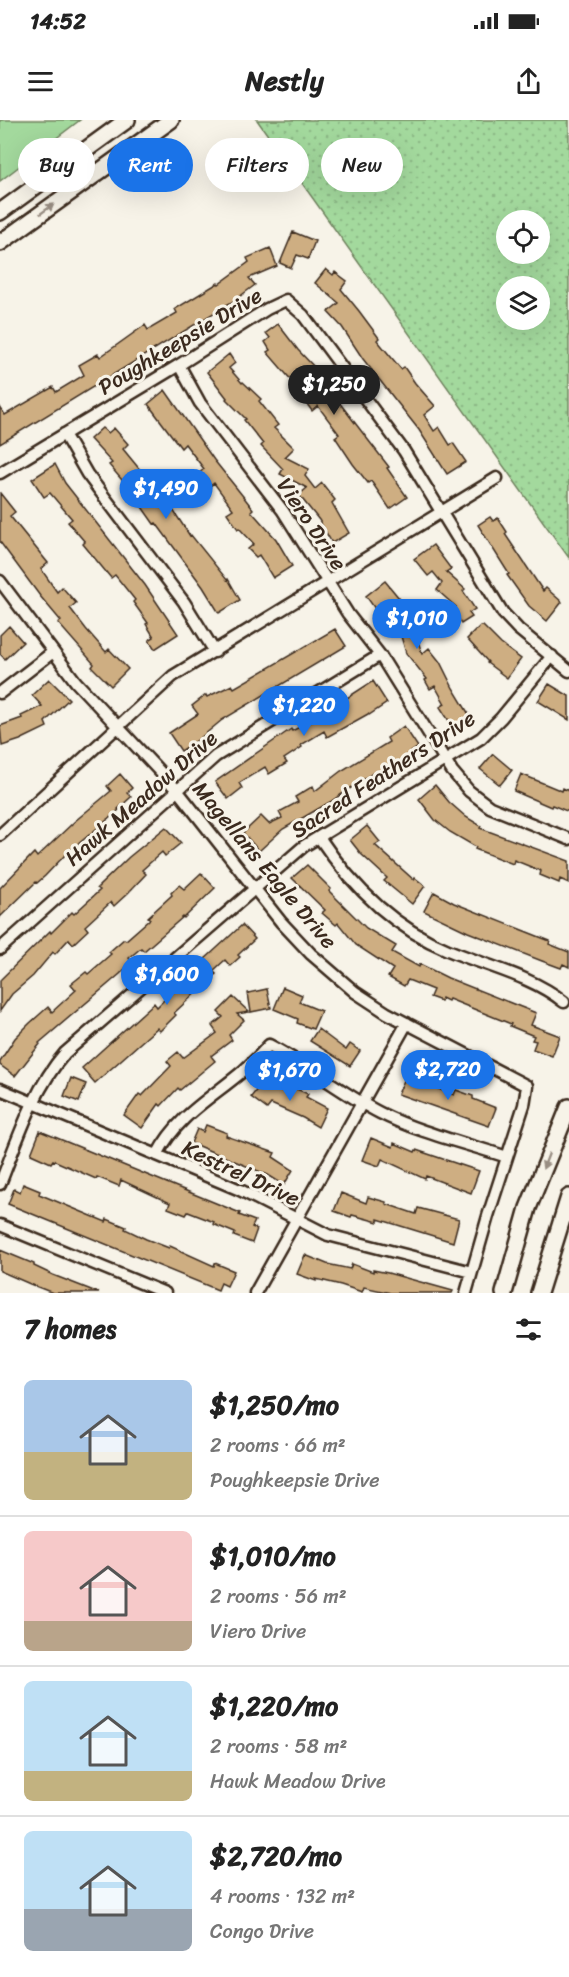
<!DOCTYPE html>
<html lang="en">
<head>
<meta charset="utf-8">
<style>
	:root { --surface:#fff; --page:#f6f6f6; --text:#222; --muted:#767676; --line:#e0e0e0; --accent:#1a73e8 }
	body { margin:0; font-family:Sriracha,sans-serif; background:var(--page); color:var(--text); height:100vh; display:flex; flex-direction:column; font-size:22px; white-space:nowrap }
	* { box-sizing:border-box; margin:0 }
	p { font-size:20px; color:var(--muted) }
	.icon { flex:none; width:33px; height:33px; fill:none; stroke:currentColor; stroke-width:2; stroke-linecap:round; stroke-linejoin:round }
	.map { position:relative; height:1173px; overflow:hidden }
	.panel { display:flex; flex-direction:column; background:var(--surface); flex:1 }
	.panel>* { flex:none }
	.banner { position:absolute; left:18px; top:18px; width:534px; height:54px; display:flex; gap:12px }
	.controls { position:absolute; left:496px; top:90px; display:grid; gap:12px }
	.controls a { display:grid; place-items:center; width:54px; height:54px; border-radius:50%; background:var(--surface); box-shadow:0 6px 24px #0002; font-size:30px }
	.price { position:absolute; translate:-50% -51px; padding:0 14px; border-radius:21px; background:var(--accent); color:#fff; font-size:20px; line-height:39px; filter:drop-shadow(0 2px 3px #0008) }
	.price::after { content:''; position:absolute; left:50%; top:36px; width:18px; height:14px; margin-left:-9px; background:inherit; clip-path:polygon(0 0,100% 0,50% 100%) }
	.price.active { background:#222; color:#fff }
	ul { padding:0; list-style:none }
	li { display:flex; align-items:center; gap:18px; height:150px; padding:0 24px }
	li+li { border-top:2px solid var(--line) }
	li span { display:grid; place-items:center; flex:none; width:168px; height:120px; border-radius:9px; color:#555 }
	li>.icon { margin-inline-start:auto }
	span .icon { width:72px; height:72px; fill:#fffc; stroke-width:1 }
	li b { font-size:26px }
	h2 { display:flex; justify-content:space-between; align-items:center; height:72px; padding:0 24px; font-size:26px }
	.tag { padding:0 21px; border-radius:27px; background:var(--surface); box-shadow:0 6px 24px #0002; font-size:21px; line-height:54px }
	.tag.active { background:var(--accent); color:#fff }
	.status { display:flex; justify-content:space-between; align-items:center; height:42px; padding:0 30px; background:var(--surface); direction:ltr }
	.status svg { height:16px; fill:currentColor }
	header { display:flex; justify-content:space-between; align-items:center; height:78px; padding:0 24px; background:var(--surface); font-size:27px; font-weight:700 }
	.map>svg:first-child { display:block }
</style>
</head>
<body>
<div class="status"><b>14:52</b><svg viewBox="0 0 49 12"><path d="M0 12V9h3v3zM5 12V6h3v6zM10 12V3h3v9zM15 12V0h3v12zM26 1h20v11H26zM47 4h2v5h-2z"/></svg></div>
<header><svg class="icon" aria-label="menu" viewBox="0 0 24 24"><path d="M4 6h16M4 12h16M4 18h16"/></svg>Nestly<svg class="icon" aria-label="share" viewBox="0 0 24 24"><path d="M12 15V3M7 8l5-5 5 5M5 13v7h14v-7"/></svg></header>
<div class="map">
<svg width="569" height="1173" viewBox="0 0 569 1173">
	<defs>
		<pattern id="park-dots" width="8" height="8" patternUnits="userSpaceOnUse" patternTransform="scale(1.5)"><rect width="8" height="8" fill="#a3d99d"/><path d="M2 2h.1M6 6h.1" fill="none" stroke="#8dba87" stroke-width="1.8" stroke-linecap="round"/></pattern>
	</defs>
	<rect width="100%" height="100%" fill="#f7f3e8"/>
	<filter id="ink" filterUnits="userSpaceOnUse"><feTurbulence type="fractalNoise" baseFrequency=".0167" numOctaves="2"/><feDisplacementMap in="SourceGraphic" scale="12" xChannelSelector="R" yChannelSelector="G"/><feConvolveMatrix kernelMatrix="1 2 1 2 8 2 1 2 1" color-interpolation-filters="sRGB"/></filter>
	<g filter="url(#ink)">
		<path fill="#a3d99d" stroke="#6f825e" stroke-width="1.5" d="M0 0H80L0 61Z"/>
		<path fill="url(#park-dots)" stroke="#6f825e" stroke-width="1.5" fill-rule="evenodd" d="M257 0H569V438ZM507 100H540V134H507ZM507 166H540V200H507Z"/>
		<path fill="#ceae82" stroke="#3b2a1e" stroke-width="1.5" d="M293 112 315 121 308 139 297 135 291 148 280 143Z
			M270 128 277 146 249 158 255 165 235 180 0 324V287L5 295 53 267 56 272 84 255 79 245 98 234 100 237 145 205 148 210 177 193 175 189 218 163 219 164 249 142 247 138Z
			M326 149 333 155 335 152 347 161 341 169 359 191 379 218 377 220 401 249 404 247 415 263 435 286 424 295 434 311 439 307 450 325 453 323 466 342 447 354 419 310 363 239 342 207 328 192 339 183 315 163Z
			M278 204 298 230 317 250 315 251 389 347 387 348 407 377 390 389 371 361 368 363 353 344 335 317 339 314 318 286 312 291 304 280 306 279 299 269 267 232 270 230 265 222 270 218 266 213Z
			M229 234 235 243 229 248 242 263 243 262 261 279 259 281 278 305 274 308 294 328 285 337 309 349 305 356 315 369 322 363 335 380 332 383 349 413 332 423 319 400 299 375 307 368 280 354 283 349 261 326 263 324 244 300 246 299 226 279 227 278 207 252Z
			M165 270 214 340 246 380 253 389 251 391 276 419 292 446 273 458 259 435 256 437 248 429 254 424 239 408 238 409 227 393 233 389 214 363 209 367 198 354 204 349 185 324 181 328 148 284Z
			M102 308 108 313 114 308 128 324 123 329 173 390 190 416 191 415 227 460 228 459 240 480 219 493 203 467 156 403 154 404 128 367 109 345 112 343 90 319Z
			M55 344 65 363 145 465 178 514 155 529 149 520 154 517 146 504 148 503 133 482 135 480 115 455 111 458 83 424 85 422 68 402 72 399 50 373 44 377 32 359Z
			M0 373 15 392 10 396 48 443 41 449 57 472 62 467 76 483 70 488 86 509 106 532 109 529 128 549 111 566 92 547 94 544 58 503 61 501 40 476 0 422Z
			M490 397 493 401 498 398 507 412 505 414 543 471 546 468 562 482 547 501 529 486 507 455 509 454 478 405Z
			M433 425 451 449 446 452 465 469 463 471 475 489 469 493 472 497 461 504 452 490 456 487 437 470 442 463 433 452 428 456 414 439Z
			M385 461 399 478 413 504 422 534 429 528 440 542 453 568 470 596 453 607 440 587 445 584 435 566 430 569 425 560 427 559 406 533 400 513 394 516 366 476Z
			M9 506 23 522 5 539 0 534V515Z
			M480 506H483L501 524 521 539 507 558 487 543 488 542 467 519Z
			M335 509 346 526 222 600 198 620 181 631 169 613 198 594 192 586 206 575 207 577 232 565 234 568Z
			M49 559 69 579 45 602 47 607 20 620 2 626 0 606 22 598 21 596 42 586 32 575Z
			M373 561 387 583 369 595 368 594 327 617 324 611 301 625 302 627 284 639 287 643 269 654 265 647 239 663 242 668 228 679 215 662 291 609 292 611 313 600Z
			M549 564 569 576V600L538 581Z
			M404 606 418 627 397 642 374 654 373 653 330 682 283 709 259 731 243 713 261 696 269 704 282 698 279 692 298 682 295 677 313 666 315 671 341 651 389 622 387 618Z
			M493 634 512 650 500 665 480 649Z
			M120 654 132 668 127 673 131 677 118 689 119 690 65 735 45 756 37 763 36 762 0 797V768L34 733 37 737 75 701 111 671 107 666Z
			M521 654 562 671 563 668 569 671V692L552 685 551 687 514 671Z
			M435 665 449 682 466 697 481 706 480 708 569 741V763L560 759 559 763 540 755 541 751 514 740 513 744 475 729 476 727 450 712 435 700 419 679Z
			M367 706 380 722 375 725 414 760 415 758 425 766 412 784 384 761 387 758 361 734 350 720Z
			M166 707 181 723 165 736 162 732 142 750 146 754 128 773 114 786 111 782 85 806 88 810 73 824 69 819 55 834 53 832 33 856 12 874 0 891V860L50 811 51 813 72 792 74 794 100 770 97 768 129 737Z
			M307 745 331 769 329 771 366 808 396 826 392 832 419 847 420 844 448 858 536 893 531 905 560 916 552 936 533 929 536 921 532 920 534 916 510 906 511 904 449 879 448 881 442 878 441 881 430 877 433 870 408 860 404 866 388 857 393 849 356 825 338 803 336 805 322 793 325 790 292 758Z
			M201 753 215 768 184 798 183 797 144 831 141 828 129 838 132 842 120 854 39 923 40 924 15 956 0 945V941L15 918 30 903 48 887 52 892 76 870 71 864 86 852 88 854 111 834 109 832 124 819 126 820 150 799 148 797 172 775 171 773 179 765 184 769Z
			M434 772 454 783 550 821 549 824 569 832V847L563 844 561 848 542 841 468 812 424 791Z
			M242 805 255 819 238 835 240 837 230 846 225 840 213 851 216 854 174 893 176 895 160 911 157 908 95 963 82 948 154 883 157 887 169 875 167 874Z
			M283 867 302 875 299 882 321 891 313 909 297 903 298 899 274 889Z
			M267 869 271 888 251 892 248 873Z
			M233 877 249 892 237 894 244 900 229 915 232 920 211 936 215 941 180 970 178 968 161 986 159 984 142 1008 124 995 139 974 142 976 171 946 167 941 178 932 183 938 217 913 212 906 223 897 218 892Z
			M318 909 346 930 350 924 360 931 350 946 310 921Z
			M406 956 454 975 456 970 473 976V979L496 988 489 1006 398 974Z
			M71 958 86 964 79 982 64 976Z
			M265 959 285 973 288 965 308 974 306 977 327 988 318 1007 303 998 271 984 267 989 251 977Z
			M206 1005 227 1013 226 1016 275 1033 273 1037 293 1050 284 1065 268 1055 191 1023 197 1009 203 1012Z
			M40 1011 240 1093 239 1095 255 1101 252 1107 257 1109 252 1123 234 1116 235 1113 213 1104 214 1102 188 1092 186 1095 168 1088 170 1083 121 1060 119 1066 97 1057 96 1059 53 1040 51 1043 31 1034Z
			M371 1018 393 1027 394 1023 415 1032 416 1030 479 1051 471 1073 426 1056 425 1059 382 1039 379 1046 362 1040Z
			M23 1064 40 1071 39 1074 82 1092 106 1102 107 1099 126 1107 125 1109 146 1119 169 1128 170 1126 214 1146 215 1143 234 1151 227 1166 221 1163 218 1170 8 1084 14 1069 20 1072Z
			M341 1073 366 1083 368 1077 386 1082V1084L416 1094 418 1088 459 1099 453 1122 378 1099V1102L352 1095 351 1097 334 1091Z
			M0 1130 34 1144V1146L53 1155 99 1173H53L30 1164 0 1151Z
			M305 1135 327 1144 350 1149 352 1144 373 1152V1150L388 1153 453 1171 452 1173H391L364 1167 362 1172 341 1165 316 1159V1161L297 1154Z"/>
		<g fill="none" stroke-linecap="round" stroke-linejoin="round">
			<g stroke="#3b2a1e" stroke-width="15">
				<path id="minor" d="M179 245 200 283 283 391 348 494 380 535 452 651 469 671 490 687 569 719
					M64 314 87 354 184 482 215 532
					M0 353 179 245 267 189 286 180 303 195 404 331 503 493 518 509 569 551
					M0 461 76 562 177 670 281 802 311 834 355 872 387 893 527 966 524 985 488 1096 466 1173
					M0 573 53 532
					M0 715 173 556 497 358
					M319 717C351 765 394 808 448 830 486 846 532 856 564 882
					M0 829 216 636 380 535
					M0 969 240 1070 328 1115 472 1152
					M157 1035C178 995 210 979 243 951 252 943 261 934 269 925 308 945 341 973 380 993 420 1013 465 1023 507 1037
					M0 1064C18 1019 33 970 65 933L304 726 481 618 501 598 552 536
					M0 1105 165 1173
					M255 1173 407 903"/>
			</g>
			<g stroke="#3b2a1e" stroke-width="20">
				<path id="highway" d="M0 92 127 0
					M0 123 171 0
					M504 1173 528 1088 569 987
					M539 1173 569 1077"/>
			</g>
			<use href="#minor" stroke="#f7f3e8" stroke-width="10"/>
			<use href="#highway" stroke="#f7f3e8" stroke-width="15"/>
		</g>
		<defs><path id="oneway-solid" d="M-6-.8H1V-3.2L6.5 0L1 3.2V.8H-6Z" transform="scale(1.5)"/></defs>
		<g fill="#998e83">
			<use href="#oneway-solid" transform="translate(47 89) rotate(-36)"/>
			<use href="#oneway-solid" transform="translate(546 1041) rotate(111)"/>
		</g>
	</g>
	<g text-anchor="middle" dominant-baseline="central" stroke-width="6" stroke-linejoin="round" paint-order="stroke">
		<g font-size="22" fill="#3b2a1e" stroke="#f7f3e8">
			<text transform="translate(180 221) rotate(-31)">Poughkeepsie Drive</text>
			<text transform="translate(312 404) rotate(56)">Viero Drive</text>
			<text transform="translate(383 654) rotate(-33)">Sacred Feathers Drive</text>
			<text transform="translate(141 678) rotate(-41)">Hawk Meadow Drive</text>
			<text transform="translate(265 745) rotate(50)">Magellans Eagle Drive</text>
			<text transform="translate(241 1053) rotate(25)">Kestrel Drive</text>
		</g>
	</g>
</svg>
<div class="controls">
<a><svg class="icon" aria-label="locate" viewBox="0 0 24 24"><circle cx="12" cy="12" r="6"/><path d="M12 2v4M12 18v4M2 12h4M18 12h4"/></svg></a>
<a><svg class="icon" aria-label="layers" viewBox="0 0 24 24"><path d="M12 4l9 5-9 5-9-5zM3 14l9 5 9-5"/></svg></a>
</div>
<b class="price active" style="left:334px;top:296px">$1,250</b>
<b class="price" style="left:166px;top:400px">$1,490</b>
<b class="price" style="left:417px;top:530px">$1,010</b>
<b class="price" style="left:304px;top:617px">$1,220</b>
<b class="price" style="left:167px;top:886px">$1,600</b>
<b class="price" style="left:448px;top:981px">$2,720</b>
<b class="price" style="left:290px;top:982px">$1,670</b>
<div class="banner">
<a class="tag">Buy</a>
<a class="tag active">Rent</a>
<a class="tag">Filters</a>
<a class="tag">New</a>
</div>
</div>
<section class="panel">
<h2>7 homes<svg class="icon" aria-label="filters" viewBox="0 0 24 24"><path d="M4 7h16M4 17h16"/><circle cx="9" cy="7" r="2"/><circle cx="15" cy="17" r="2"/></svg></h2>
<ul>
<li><span style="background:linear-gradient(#a9c7e8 60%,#c2b280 0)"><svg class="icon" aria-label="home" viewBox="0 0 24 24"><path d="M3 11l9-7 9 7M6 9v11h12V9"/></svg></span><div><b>$1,250/mo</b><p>2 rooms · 66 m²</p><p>Poughkeepsie Drive</p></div></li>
<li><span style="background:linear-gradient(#f6c9c9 75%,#b9a48a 0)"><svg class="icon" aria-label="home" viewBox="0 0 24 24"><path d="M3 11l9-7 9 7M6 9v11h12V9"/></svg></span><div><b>$1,010/mo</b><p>2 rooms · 56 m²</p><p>Viero Drive</p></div></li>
<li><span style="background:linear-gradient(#bfe0f5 75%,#c2b280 0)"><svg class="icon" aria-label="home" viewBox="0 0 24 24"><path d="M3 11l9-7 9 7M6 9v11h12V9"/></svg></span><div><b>$1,220/mo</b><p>2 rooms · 58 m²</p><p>Hawk Meadow Drive</p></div></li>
<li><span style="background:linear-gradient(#bfe0f5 65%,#9aa5b1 0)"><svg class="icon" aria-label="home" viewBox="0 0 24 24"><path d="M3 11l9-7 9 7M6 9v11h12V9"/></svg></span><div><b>$2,720/mo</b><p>4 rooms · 132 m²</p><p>Congo Drive</p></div></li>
</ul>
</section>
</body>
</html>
